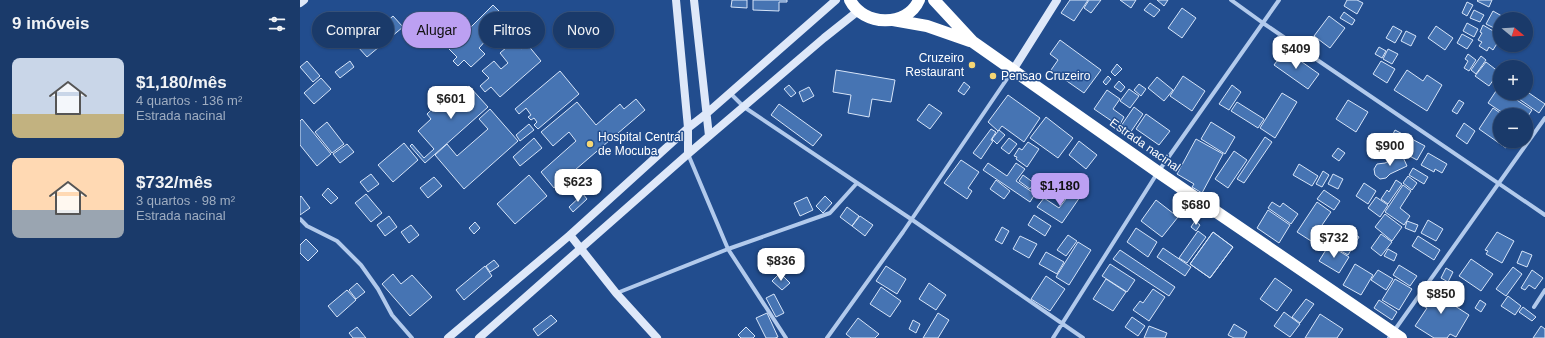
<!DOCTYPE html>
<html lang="pt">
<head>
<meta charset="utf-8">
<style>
	:root { --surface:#1a3a6a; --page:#274572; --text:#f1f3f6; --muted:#9fadc1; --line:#38547e; --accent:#bca0f2 }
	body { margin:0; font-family:Helvetica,sans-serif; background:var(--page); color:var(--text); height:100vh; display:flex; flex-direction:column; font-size:15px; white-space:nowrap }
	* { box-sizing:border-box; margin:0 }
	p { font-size:13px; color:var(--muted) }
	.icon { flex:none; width:22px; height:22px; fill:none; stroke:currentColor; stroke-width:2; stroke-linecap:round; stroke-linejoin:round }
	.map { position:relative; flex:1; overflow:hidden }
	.panel { display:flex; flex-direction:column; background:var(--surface); width:300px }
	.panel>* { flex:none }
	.banner { position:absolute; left:12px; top:12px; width:380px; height:36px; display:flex; gap:8px }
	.needle { width:26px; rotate:108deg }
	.buttons { position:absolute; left:1193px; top:12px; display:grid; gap:8px }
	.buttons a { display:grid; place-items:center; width:40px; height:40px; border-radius:50%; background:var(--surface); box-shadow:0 1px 3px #0004,0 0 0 1px var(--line); font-size:20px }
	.price { position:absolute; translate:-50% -34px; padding:0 9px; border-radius:8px; background:#fff; color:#222; font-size:13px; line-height:26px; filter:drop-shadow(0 1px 2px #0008) }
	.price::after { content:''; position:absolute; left:50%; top:24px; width:12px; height:9px; margin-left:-6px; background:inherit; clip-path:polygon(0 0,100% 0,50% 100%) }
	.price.active { background:var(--accent); color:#111 }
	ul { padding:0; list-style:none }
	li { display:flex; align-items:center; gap:12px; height:100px; padding:0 12px }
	li span { display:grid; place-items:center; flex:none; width:112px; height:80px; border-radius:8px; color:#555 }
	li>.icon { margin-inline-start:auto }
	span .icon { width:48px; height:48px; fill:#fffc; stroke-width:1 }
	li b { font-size:17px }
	h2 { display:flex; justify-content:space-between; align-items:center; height:48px; padding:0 12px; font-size:17px }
	.tag { padding:0 14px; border-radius:18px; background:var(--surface); box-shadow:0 1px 3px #0004,0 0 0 1px var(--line); font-size:14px; line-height:36px }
	.tag.active { background:var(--accent); color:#111 }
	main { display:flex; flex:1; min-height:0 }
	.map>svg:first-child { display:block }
</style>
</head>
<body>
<main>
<section class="panel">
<h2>9 imóveis<svg class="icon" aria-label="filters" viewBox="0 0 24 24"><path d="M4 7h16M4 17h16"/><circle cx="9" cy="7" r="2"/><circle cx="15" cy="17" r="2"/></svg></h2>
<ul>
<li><span style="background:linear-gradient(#c9d6e8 70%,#c2b280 0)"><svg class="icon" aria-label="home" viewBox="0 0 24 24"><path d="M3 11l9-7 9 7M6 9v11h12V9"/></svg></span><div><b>$1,180/mês</b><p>4 quartos · 136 m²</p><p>Estrada nacinal</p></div></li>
<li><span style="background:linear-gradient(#ffd9b3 65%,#9aa5b1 0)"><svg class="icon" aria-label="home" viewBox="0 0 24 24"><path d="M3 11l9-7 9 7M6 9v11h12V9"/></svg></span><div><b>$732/mês</b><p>3 quartos · 98 m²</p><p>Estrada nacinal</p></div></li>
</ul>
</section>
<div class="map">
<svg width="1245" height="338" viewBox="0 0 1245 338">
	<rect width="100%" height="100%" fill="#224d8e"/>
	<path fill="#4674b3" stroke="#d7e5f9" d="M432 0H447V8L431 7Z
		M453 0H487V2H479V11L453 10Z
		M770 0H788L774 21 761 13Z
		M789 0H801L791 13 784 8Z
		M820 0H836L831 8Z
		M857 0H868L864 6Z
		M1047 0H1057L1063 3 1057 14 1044 6Z
		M1178 0H1192L1189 7 1177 1Z
		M1167 2 1173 5 1167 16 1162 13Z
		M850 3 860 10 854 17 844 10Z
		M193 5 207 19 198 28 206 37 196 47 188 38 179 48 185 54 171 67 164 60 158 66 153 61 157 57 149 49Z
		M882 8 896 18 882 38 868 28Z
		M1174 10 1184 15 1180 22 1170 18Z
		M1193 11 1207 19H1200V31L1186 24Z
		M1044 12 1055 20 1052 25 1040 18Z
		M93 16 103 27 67 57 58 47Z
		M1029 16 1045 28 1030 48 1014 36Z
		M1167 23 1178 29 1174 37 1163 31Z
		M1183 25 1200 35V43L1198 42 1193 50 1189 47 1187 51 1179 46 1182 42 1178 40 1182 33 1180 32Z
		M1093 26 1102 31 1095 43 1086 38Z
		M1136 26 1153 38 1145 50 1128 38Z
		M1106 31 1116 36 1111 46 1101 41Z
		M1162 34 1173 40 1167 49 1157 43Z
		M760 40 801 70 784 93 751 70 758 60 750 54Z
		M214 41 221 49 227 44 241 61 200 97 191 87 185 92 180 86 189 78 182 71 194 61 201 69 208 63 200 53Z
		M1079 47 1086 51 1082 58 1075 54Z
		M1088 49 1098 54 1092 64 1083 59Z
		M985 50 1019 74 1008 89 974 65Z
		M1168 54 1176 60 1169 71 1164 68 1168 61 1165 59Z
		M1181 56 1186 60 1176 74 1171 70Z
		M7 61 20 76 13 82 0 67Z
		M50 61 54 67 40 78 35 72Z
		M1081 61 1095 69 1087 83 1073 74Z
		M1186 62 1199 72 1189 86 1175 76Z
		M817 64 822 69 815 76 811 72Z
		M536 70 595 80 591 102 572 99 569 117 548 113 551 95 533 92Z
		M1107 70 1123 81 1127 75 1142 85 1127 111 1094 90Z
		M260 71 279 94 238 129 234 125 237 122 234 118 231 120 228 117 231 115 226 108 219 114 215 109Z
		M808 76 811 79 806 85 803 82Z
		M883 76 905 91 892 111 870 96Z
		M857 77 873 90 864 101 848 88Z
		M21 78 31 89 14 104 4 93Z
		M819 81 825 87 821 92 814 87Z
		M664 82 670 87 664 95 658 91Z
		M839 84 846 89 841 96 834 90Z
		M489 85 496 93 491 97 484 89Z
		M932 85 941 92 929 110 919 104Z
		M169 86 188 107 125 163 110 146 112 144 124 158 134 149 118 131 131 119 127 114 136 105 141 111 151 102 146 96 155 89 160 94Z
		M509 87 514 96 503 102 499 92Z
		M1198 88 1200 89V93H1206L1232 110 1226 119V115H1206L1188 103Z
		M829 89 839 96 830 108 820 101Z
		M807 90 820 99 813 109 824 117 819 126 794 109Z
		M1226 91 1245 104 1239 113 1212 94 1213 93H1226Z
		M982 93 997 102 975 138 960 128Z
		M708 95 740 118 724 142 702 126 698 131 688 122Z
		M336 99 345 110 254 188 241 172 276 141 269 132 253 146 241 132 277 102 296 125 320 104 324 109Z
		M1048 100 1068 112 1056 132 1036 119Z
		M1159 100 1164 103 1157 114 1152 111Z
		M937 102 964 119 958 128 931 111Z
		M479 104 522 135 513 146 471 115Z
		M629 104 642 113 630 129 617 120Z
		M834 107 843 114 830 133 821 126Z
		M1193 108 1203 115H1200V141H1211L1206 148 1179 129Z
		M190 109 218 141 164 189 135 155 147 144 157 156 188 129 179 119Z
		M846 114 870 131 859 145 836 129Z
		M746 117 773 138 758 158 730 138Z
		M2 119 31 154 17 166 0 145V121Z
		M27 122 44 144 32 153 15 132Z
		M911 122 935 137 925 154 901 139Z
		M1164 123 1175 131 1167 144 1156 136Z
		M229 124 234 130 220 141 216 135Z
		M691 129 696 132 691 140 693 141 681 159 673 153Z
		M699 130 705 135 697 144 692 139Z
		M1095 130 1125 146 1117 160 1098 150 1102 144 1091 138Z
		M965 137 972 142 944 183 937 179Z
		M234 138 242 148 220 166 213 157Z
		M709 138 717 144 709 154 701 148Z
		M896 139 923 154 902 193 892 187 894 184 877 174Z
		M779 141 797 155 786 169 769 155Z
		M728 142 739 149 727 167 716 159 717 157 714 156 719 148 722 150Z
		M104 143 118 160 93 182 78 165Z
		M47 144 54 152 40 163 33 154Z
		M1038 148 1045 153 1039 161 1032 156Z
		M934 151 947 160 928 188 915 179Z
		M1128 153 1147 164 1142 173 1135 169 1134 172 1121 165Z
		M1102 155 1107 166 1090 174 1086 178 1080 179 1075 175 1074 169 1077 164 1085 163Z
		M661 160 679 172 668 188 672 191 667 199 644 183Z
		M688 163 707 176 716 163 725 169 716 181 735 194 730 202 683 170Z
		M999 164 1018 176 1012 186 993 175Z
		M1113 168 1128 177 1124 184 1109 175Z
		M1023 171 1029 175 1022 187 1016 184Z
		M71 174 79 184 68 192 60 182Z
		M1033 174 1043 179 1038 189 1028 184Z
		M229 175 247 196 215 224 197 204Z
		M723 175 734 183 730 189 719 181Z
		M1108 176 1117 183 1112 190 1103 183Z
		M134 177 142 186 128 198 120 188Z
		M696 180 710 191 704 199 690 189Z
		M1096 180 1102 184 1088 204 1081 199 1087 190 1089 192Z
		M768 181 775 185 771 191 764 187Z
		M1064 183 1076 191 1068 204 1056 196Z
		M1103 185 1111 191 1100 208 1110 216 1104 225 1085 212Z
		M28 188 38 198 31 204 22 195Z
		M762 189 769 193 763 201 756 197Z
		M1024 190 1040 201 1034 210 1017 199Z
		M772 191 780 197 762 223 737 207 744 198 759 208Z
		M66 194 82 213 71 222 55 203Z
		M283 194 287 199 273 212 269 207Z
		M1 196 10 208 0 215V197Z
		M525 196 532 203 523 213 516 206Z
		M507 197 513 210 500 216 494 203Z
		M1076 197 1088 205 1080 217 1068 208Z
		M856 200 878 217 862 237 841 221Z
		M972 202 980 207 983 203 998 214 991 224 968 208Z
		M1017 202 1031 212 1011 241 997 232Z
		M547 207 559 216 552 226 540 217Z
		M968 210 990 225 979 243 957 228Z
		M1085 214 1102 227 1092 241 1075 227Z
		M734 215 751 226 745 236 728 225Z
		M89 216 97 227 85 236 77 225Z
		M560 216 573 225 565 236 552 226Z
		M1128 220 1143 229 1136 241 1121 233Z
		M895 221 900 225 896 231 891 227Z
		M1107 221 1118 225 1115 232 1105 228Z
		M175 222 180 228 174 234 169 228Z
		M111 225 119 235 109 243 101 232Z
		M702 227 709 231 702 244 695 240Z
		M836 228 857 242 848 257 827 242Z
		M898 231 906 237 887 263 879 258Z
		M1050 231 1059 237 1048 255 1029 244 1032 240 1041 246Z
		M913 232 933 247 910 278 890 264Z
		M913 232 933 247 910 278 890 264Z
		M1197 232 1214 241 1202 263 1186 254 1188 251 1185 250Z
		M1081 234 1092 242 1081 256 1071 248Z
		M768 235 777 241 766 256 757 250Z
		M720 236 737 244 729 258 713 249Z
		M1118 236 1140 250 1134 260 1112 246Z
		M6 239 18 251 8 261 0 253V245Z
		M778 242 791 250 769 285 756 277Z
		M1029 245 1049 257 1039 273 1019 261Z
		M863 248 891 267 885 276 857 257Z
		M1088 249 1097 254 1094 261 1084 256Z
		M820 250 875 287 869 296 813 259Z
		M1222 251 1232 255 1227 267 1217 263Z
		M746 252 764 262 757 274 739 264Z
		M1171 259 1193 274 1181 291 1159 276Z
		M194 260 199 266 190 272 186 266Z
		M810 264 835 280 827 292 802 276Z
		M1055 264 1073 275 1061 295 1043 285Z
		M1099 265 1117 276 1110 286 1093 275Z
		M185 266 192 276 164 300 156 290Z
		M586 266 606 279 597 294 576 281Z
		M1213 267 1222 274 1206 296 1196 289Z
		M1146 268 1153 272 1148 282 1141 278Z
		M1078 270 1093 279 1086 290 1071 280Z
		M1232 270 1243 278 1235 289 1229 285 1225 290 1221 288Z
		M480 273 490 283 482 290 472 281Z
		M93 274 101 284 112 275 132 297 110 316 82 284Z
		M746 276 765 289 750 311 731 299Z
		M975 278 992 290 977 311 960 299Z
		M806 279 826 292 813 311 793 299Z
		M1095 279 1112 289 1099 310 1082 300Z
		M57 283 65 292 56 299 49 290Z
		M629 283 646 295 636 310 619 299Z
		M1133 285 1158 301 1155 306 1169 315 1156 337 1150 334 1147 338H1134L1115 326 1127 308 1121 305Z
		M581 287 601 301 590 317 570 304Z
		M853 289 865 297 849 321 833 310 840 301 843 303Z
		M47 290 56 300 37 317 28 306Z
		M474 294 484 313 476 317 466 298Z
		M1208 296 1221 306 1215 315 1201 306Z
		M1006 299 1014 304 1000 323 992 317Z
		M1079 300 1097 312 1092 320 1074 308Z
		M1180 300 1186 304 1181 312 1175 308Z
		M1223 307 1236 317 1232 321 1219 312Z
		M984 312 1000 324 990 337 974 326Z
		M467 313 478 337 475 338H466L456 318Z
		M638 313 649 320 638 338H623Z
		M1020 314 1043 329 1037 338H1005Z
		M251 315 257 321 238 336 233 329Z
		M832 317 845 326 838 336 825 327Z
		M558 318 579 334 575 338H551L546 334Z
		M613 320 620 324 616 333 609 329Z
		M934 324 947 332 944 338H934L928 335Z
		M849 326 867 333 865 338H844Z
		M1241 326 1245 329V338H1233Z
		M57 327 66 338H53L49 333Z
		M446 327 455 336 453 338H441L438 335Z"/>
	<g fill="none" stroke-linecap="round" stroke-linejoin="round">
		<path stroke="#b2caec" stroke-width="4" d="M931 0 963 23 1245 215
			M430 93 444 107 611 219 783 338
			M388 154 428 249 486 338
			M0 219 7 226 37 241 61 265 78 289 92 315 112 338
			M317 293 428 249 530 213 557 183
			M1234 307 1245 290
			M527 338 603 232 713 70
			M753 338 858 172 979 0
			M1089 338 1245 118"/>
		<path stroke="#dee8f9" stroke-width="8" d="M376 0 388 128V154
			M394 0 409 136
			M0 3 4 0
			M713 70 757 0
			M270 235 316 293 357 338
			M148 338 270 235 388 128 406 114 536 0
			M179 338 388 154 524 38 558 11"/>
		<path stroke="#fff" stroke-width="12" d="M550 0C563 26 607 28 619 0
			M634 0 673 42 858 172 1101 338
			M593 20 627 26 670 41"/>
	</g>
	<g fill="#f7d774" stroke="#224d8e" stroke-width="1.5">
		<circle cx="672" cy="65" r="4"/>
		<circle cx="693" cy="76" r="4"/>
		<circle cx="290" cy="144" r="4"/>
	</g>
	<g text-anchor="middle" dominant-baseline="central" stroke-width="3" stroke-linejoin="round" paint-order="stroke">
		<g font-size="12" fill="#fff" stroke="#224d8e" text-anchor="start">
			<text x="664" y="58" text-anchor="end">Cruzeiro<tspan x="664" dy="14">Restaurant</tspan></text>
			<text x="701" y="76">Pensao Cruzeiro</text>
			<text x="298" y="137">Hospital Central<tspan x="298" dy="14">de Mocuba</tspan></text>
		</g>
		<g font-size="12" fill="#fff" stroke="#224d8e">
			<text transform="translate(845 145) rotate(35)">Estrada nacinal</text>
		</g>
	</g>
</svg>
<div class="buttons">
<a><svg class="needle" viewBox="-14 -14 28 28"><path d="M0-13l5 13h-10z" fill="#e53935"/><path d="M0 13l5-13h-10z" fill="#9fadc1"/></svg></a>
<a>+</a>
<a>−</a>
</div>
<b class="price" style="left:996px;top:70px">$409</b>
<b class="price" style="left:151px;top:120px">$601</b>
<b class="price" style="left:1090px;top:167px">$900</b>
<b class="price" style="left:278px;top:203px">$623</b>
<b class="price active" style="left:760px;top:207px">$1,180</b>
<b class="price" style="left:896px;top:226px">$680</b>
<b class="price" style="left:1034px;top:259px">$732</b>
<b class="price" style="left:481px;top:282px">$836</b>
<b class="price" style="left:1141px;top:315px">$850</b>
<div class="banner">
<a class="tag">Comprar</a>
<a class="tag active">Alugar</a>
<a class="tag">Filtros</a>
<a class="tag">Novo</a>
</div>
</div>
</main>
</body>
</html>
